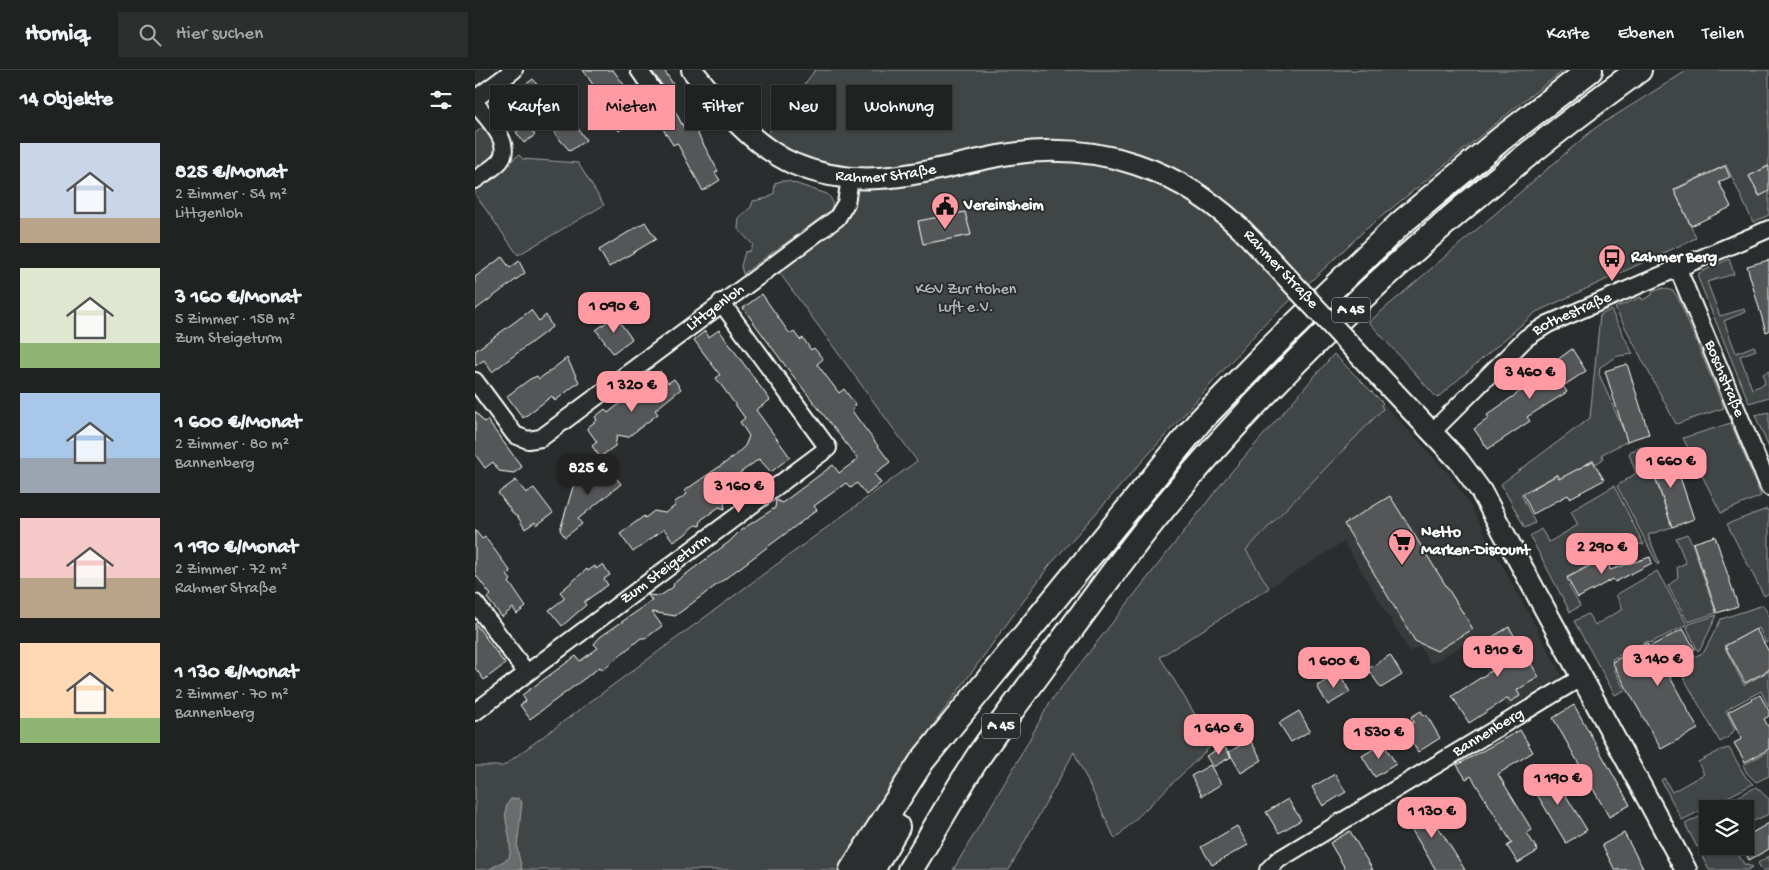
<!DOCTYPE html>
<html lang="de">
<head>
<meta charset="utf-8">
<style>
	:root { --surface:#202222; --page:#2d2f2f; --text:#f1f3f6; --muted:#a2a4a5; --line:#3d3f40; --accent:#ff9aa2 }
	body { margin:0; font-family:"Gochi Hand",sans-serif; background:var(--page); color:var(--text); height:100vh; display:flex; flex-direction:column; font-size:19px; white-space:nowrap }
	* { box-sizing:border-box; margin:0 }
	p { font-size:16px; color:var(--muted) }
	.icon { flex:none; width:28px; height:28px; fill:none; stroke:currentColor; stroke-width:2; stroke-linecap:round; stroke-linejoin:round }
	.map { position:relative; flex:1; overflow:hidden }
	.panel { display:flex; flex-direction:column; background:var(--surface); width:475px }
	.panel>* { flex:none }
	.top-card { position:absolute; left:15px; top:15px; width:475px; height:45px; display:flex; gap:10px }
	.controls { position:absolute; left:1224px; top:730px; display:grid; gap:10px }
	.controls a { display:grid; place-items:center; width:55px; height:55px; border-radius:0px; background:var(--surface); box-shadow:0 1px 4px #0004,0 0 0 1px var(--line); font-size:25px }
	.price { position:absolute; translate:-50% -42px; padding:0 11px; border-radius:10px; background:var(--accent); color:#111; font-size:16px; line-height:32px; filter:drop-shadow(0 1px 2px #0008) }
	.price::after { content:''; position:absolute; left:50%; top:30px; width:15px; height:11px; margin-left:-8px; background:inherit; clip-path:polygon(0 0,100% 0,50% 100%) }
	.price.selected { background:#222; color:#fff }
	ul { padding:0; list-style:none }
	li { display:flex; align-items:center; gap:15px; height:125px; padding:0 20px }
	li span { display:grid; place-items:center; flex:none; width:140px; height:100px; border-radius:0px; color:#555 }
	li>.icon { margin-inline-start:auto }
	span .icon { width:60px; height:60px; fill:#fffc; stroke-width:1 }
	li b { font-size:21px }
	h2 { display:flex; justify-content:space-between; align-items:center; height:60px; padding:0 20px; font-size:21px }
	.tag { padding:0 18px; border-radius:0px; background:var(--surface); box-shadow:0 1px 4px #0004,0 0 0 1px var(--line); font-size:18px; line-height:45px }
	.tag.selected { background:var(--accent); color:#111 }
	header { display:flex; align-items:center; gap:30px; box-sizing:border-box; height:70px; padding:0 25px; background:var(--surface); border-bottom:1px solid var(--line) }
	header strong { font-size:24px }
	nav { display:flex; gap:28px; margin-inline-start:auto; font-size:18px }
	.search { width:350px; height:45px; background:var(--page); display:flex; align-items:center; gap:12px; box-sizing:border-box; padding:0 18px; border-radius:0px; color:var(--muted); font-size:19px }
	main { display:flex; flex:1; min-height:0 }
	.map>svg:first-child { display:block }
</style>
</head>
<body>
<header>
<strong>Homiq</strong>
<div class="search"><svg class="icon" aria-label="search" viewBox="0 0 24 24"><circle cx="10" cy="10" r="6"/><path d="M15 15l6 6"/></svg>Hier suchen</div>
<nav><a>Karte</a><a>Ebenen</a><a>Teilen</a></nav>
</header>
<main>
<section class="panel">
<h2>14 Objekte<svg class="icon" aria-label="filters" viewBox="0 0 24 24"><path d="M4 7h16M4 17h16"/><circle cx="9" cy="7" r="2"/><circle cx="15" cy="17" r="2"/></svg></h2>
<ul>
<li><span style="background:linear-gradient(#c9d6e8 75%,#b9a48a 0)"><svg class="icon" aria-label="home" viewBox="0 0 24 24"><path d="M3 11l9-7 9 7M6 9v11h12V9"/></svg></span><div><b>825 €/Monat</b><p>2 Zimmer · 54 m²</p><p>Littgenloh</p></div></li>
<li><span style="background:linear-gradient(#dfe7d0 75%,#8fb573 0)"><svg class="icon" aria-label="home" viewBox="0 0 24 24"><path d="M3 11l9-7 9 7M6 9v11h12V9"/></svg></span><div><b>3 160 €/Monat</b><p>5 Zimmer · 158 m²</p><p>Zum Steigeturm</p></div></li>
<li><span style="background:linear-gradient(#a9c7e8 65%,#9aa5b1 0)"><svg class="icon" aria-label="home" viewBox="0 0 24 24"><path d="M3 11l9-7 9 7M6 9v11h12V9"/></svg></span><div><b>1 600 €/Monat</b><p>2 Zimmer · 80 m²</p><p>Bannenberg</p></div></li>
<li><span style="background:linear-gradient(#f6c9c9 60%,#b9a48a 0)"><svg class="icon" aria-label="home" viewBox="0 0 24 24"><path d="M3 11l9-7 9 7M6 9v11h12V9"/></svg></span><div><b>1 190 €/Monat</b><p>2 Zimmer · 72 m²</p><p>Rahmer Straße</p></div></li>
<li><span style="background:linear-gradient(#ffd9b3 75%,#8fb573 0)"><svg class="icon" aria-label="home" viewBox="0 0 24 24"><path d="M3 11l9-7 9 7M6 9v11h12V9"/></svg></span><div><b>1 130 €/Monat</b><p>2 Zimmer · 70 m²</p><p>Bannenberg</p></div></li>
</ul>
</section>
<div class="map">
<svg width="1294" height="800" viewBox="0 0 1294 800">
	<rect width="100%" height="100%" fill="#2a2d2e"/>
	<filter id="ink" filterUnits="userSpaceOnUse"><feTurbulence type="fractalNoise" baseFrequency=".02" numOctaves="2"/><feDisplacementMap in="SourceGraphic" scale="10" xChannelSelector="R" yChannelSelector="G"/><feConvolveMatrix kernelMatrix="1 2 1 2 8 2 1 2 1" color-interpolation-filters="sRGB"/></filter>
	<g filter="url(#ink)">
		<path fill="#373a3b" d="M908 333 974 404 992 430 1082 596 1087 606 1033 638 993 572 956 594 945 576 935 582 869 472 794 518 771 480 908 339 906 335Z"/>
		<path fill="#414445" stroke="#a0a2a2" d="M340 0H1090L1052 28 890 160 785 259 574 496 443 676 365 800H0V696H28L442 391 298 194 362 148 376 111 285 74Z
			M1213 0H1294V95L1274 106 1284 126 1294 121V145L1278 152 1251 95 1199 119 1221 168 1061 242 962 328 894 252 1120 58Z
			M9 57C27 82 22 85 0 103V63Z
			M44 85 48 89 103 93 129 135 43 185 0 124V117Z
			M306 111H313L352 124C358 129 359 134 355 141L268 204 266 196 270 182 275 181 278 175 263 159 264 148 276 137 278 131 293 128 299 123 300 113Z
			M1254 189 1259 204 1232 212 1245 246 1269 239 1270 242 1249 251 1261 283 1279 276 1281 280 1265 286 1277 319 1290 314 1288 304 1294 301V327L1274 333 1223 208 1224 203Z
			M1188 218 1198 221 1203 228 1249 338 1201 354 1140 238 1166 227 1167 230 1177 225V222Z
			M1136 240 1158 284 1143 286 1125 297 1124 304 1153 371 1127 384 1128 389 1121 394 1118 390 1086 409 1083 404 1046 424 1060 453 1050 458 1026 414 1115 348 1125 245Z
			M859 284 908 333 906 335 908 339 771 480 794 518 685 587 738 674 640 769 599 682 534 800H478L542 692 575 632 751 408Z
			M1294 342V378L1280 345Z
			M1256 353 1286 426 1246 443 1208 368Z
			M1167 377 1169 384 1173 387 1197 457 1173 465 1184 492 1183 495 1142 416 1161 403 1154 384 1156 381Z
			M1139 416 1169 475 1165 474 1130 492 1128 488 1092 507 1096 515 1094 516 1105 536 1095 542 1055 466 1066 459 1074 472 1103 455 1096 441Z
			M1292 439 1294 444V523L1289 526 1252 454Z
			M1212 464 1217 473 1241 543 1213 552 1193 516 1203 507 1202 497 1211 493 1201 468Z
			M1182 501 1212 555 1175 573 1173 571 1137 589 1141 598 1139 599 1150 620 1140 625 1099 551 1113 544 1120 555 1148 539 1141 525Z
			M1288 535 1294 546V571L1291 573 1284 558 1249 576 1269 615 1294 601V637L1286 621 1256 637 1251 641 1260 659 1255 666 1245 672 1202 596 1229 582 1246 549Z
			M1242 545 1226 578 1223 581 1212 558 1214 554Z
			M1254 678 1270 706 1278 714 1207 750 1186 710 1189 708 1197 722 1229 704 1223 692 1246 680Z
			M1294 681V706L1281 712 1272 703 1268 695Z
			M1281 717 1294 729V744L1270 755V739H1240Z
			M1232 743V773L1222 777 1210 754Z
			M1234 776H1258L1269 794 1278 797 1272 800H1234L1224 781Z
			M1294 786V800H1287L1283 793Z"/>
		<path fill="#6a6c6d" stroke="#a6a7a7" d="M43 728 47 732 42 778 47 800H13L34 788C40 768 22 742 36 729Z"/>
		<path fill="#555758" stroke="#fff" d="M108 0H138L162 32 147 42 154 53 144 61 136 50 140 47Z
			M176 0H189L198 14 190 19Z
			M58 9 70 26 51 40 39 23Z
			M200 41 210 60 218 55 243 101 240 103 245 110 228 121 202 73 198 75 183 51Z
			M97 50 111 70 95 81 79 63Z
			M52 55 60 65 49 73 41 62Z
			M1250 96 1255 107 1244 112 1256 137 1216 156 1199 120Z
			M1294 96V121L1285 126 1274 106Z
			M490 142 496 165 448 174 443 151Z
			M170 152 181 169 134 197 124 180Z
			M27 187 35 198 44 191 50 203 0 240V207Z
			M1294 190V261L1291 262 1272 196Z
			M287 224 312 260 316 264 319 262 325 270 328 268 336 280 339 278 348 289 342 294 364 323 369 319 380 334 377 341 415 392 399 404 406 413 391 425 382 413 376 418 371 413 339 436 342 440 318 458 200 546 177 542 187 556 171 568H166L127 600 125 597 55 649 45 635 51 631 47 625 101 586 105 591 123 578 119 574 125 567 177 531 173 525 185 526 191 522 198 517 199 513 254 472 266 460 300 438 301 430 307 433 358 395 364 403 383 389 312 298 268 238Z
			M56 240 64 251 71 245 77 257 17 302 9 290 0 296V281Z
			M140 246 157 269 138 283 121 260Z
			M244 260 295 330 281 340 315 387 296 402 284 389 262 405 271 417 249 433 250 439 244 437 226 450 225 456 221 455 208 466 198 471 189 459 158 482 145 464 169 446 170 448 179 441 190 443 200 436V432L212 424 209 421 257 388 270 376 274 366 265 352 270 348 241 308 245 305 219 270 230 261 234 267Z
			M1097 279 1111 301 1088 316 1092 322 1052 347 1055 351 1013 379 999 359 1014 348 1012 345 1050 318 1048 315Z
			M92 288 104 312 80 331 77 326 48 348 32 326 55 309 62 306 64 309Z
			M1152 294 1174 364 1152 371 1130 301Z
			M185 301 193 313 199 309 206 319 180 340 183 344 153 367 142 365 140 376 125 387 117 376 122 372 112 358 122 350 120 347 130 339 133 343Z
			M0 341 9 352 12 350 47 397 39 403 24 401 18 392 10 398 0 384Z
			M1196 380 1219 449 1197 457 1174 388Z
			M1118 391 1129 410 1095 428 1093 425 1058 444 1048 424 1082 405 1084 409Z
			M132 396 146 414 103 449 107 454 90 467 85 460 98 417 108 409 111 400Z
			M41 410 51 423 59 418 78 443 62 455 60 452 50 459 43 447 39 445 23 423Z
			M915 426 998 559 962 581 940 571 869 454Z
			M0 460 7 469 10 467 36 502 32 505 36 510 34 512 51 537 42 544 38 538 27 547 12 528 16 525 0 504Z
			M1240 466 1263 536 1242 543 1218 473Z
			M1175 487 1177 493 1140 512 1138 509 1103 528 1092 508 1127 489 1129 493 1133 491 1135 500Z
			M128 494 135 505 129 509 133 515 109 532 111 535 87 556 74 540 90 528 85 522 112 499 113 501 120 496 121 499Z
			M0 553 30 594 9 610 0 598Z
			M1034 557 1064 607 1042 620 1045 626 1035 632 1033 628 994 653 977 626 1024 596 1009 572Z
			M1208 559 1220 579 1189 596 1223 659 1186 679 1137 592 1172 573 1174 577Z
			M1281 559 1294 582V600L1270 613 1250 576Z
			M915 585 927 605 906 618 893 599Z
			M864 603 875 622 853 635 842 616Z
			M1285 625 1294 641V646L1289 649 1294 658V679L1270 692 1259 673 1267 669 1253 642Z
			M1099 635 1155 735 1134 747 1078 648Z
			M824 641 835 661 816 672 804 653Z
			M946 641 949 646 951 644 965 668 943 682 928 658 939 652 936 647Z
			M1045 660 1058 682 1023 704 1057 760 1052 763 1063 781 1043 793 1032 776 1037 773 996 706 991 709 982 695Z
			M775 670 787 690 766 703 754 682Z
			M908 673 921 694 900 707 887 686Z
			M749 676 756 687 738 697 731 686Z
			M735 695 746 714 727 726 716 706Z
			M1074 698 1112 760 1091 773 1054 711Z
			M860 704 871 722 848 736 837 717Z
			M813 729 826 750 804 763 791 742Z
			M948 732 990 800H961L938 762 927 744Z
			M1294 753V779L1274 790 1270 782V767Z
			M762 756 773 775 737 795 726 777Z
			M875 761 890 787 898 800H871L855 773Z
			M1149 763 1169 800H1140L1127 775Z"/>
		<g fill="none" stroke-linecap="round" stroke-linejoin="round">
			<g stroke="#fff" stroke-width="20">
				<g id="minor">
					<path d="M164 0 182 26"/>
					<path d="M0 29 39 0"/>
					<path d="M0 33C10 46 39 73 25 91 19 98 8 104 0 110"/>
					<path id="s1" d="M1203 199 1294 417"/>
					<path id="s2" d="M0 311 40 365 53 370 66 368 362 148 371 133 375 109"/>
					<path id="s3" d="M957 362 1051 268 1073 254 1294 159"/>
					<path d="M0 533 51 602"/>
					<path id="s4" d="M0 642 353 378 246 232"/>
					<path id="s5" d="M793 800 803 790 1107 607"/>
				</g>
			</g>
			<g stroke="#fff" stroke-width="24">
				<g id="major">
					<path id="s6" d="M217 0C246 36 276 75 319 94 390 124 452 100 523 86 620 68 709 98 777 170"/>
					<path d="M918 321 984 391 1006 421 1211 800"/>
				</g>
			</g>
			<g stroke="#fff" stroke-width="28">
				<path id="highway" d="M377 800 447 691 725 351 795 279 926 153 1026 69 1115 0
					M397 800 422 757
					M435 800C458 763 479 724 503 687 526 653 553 619 577 585 613 537 648 487 686 441 824 273 989 127 1164 0"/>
			</g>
			<use href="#minor" stroke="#2a2d2e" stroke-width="16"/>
			<use href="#major" stroke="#2a2d2e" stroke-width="20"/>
			<use href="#highway" stroke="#2a2d2e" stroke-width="24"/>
			<g stroke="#fff" stroke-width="24" stroke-linecap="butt">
				<path id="major-bridge" d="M777 170 918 321"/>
			</g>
			<use href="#major-bridge" stroke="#2a2d2e" stroke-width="20"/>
		</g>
	</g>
	<defs>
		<g id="civic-pin" transform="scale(1.4375)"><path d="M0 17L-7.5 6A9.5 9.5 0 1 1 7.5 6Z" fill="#ff9aa2" stroke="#2a2d2e"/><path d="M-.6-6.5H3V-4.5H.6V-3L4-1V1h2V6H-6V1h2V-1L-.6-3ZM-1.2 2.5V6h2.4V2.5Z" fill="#111"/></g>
		<g id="bus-pin" transform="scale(1.4375)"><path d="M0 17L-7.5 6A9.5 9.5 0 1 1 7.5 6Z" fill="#ff9aa2" stroke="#2a2d2e"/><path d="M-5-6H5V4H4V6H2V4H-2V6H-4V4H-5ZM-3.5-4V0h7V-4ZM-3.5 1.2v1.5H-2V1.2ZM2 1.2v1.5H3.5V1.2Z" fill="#111"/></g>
		<g id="supermarket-pin" transform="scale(1.4375)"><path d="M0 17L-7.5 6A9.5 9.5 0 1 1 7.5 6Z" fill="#ff9aa2" stroke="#2a2d2e"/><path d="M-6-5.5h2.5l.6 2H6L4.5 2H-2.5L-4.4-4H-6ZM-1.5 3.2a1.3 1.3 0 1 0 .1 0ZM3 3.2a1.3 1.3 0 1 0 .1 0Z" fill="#111"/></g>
	</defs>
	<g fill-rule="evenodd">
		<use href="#civic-pin" x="470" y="136"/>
		<use href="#bus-pin" x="1137" y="188"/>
		<use href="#supermarket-pin" x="927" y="472"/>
	</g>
	<g text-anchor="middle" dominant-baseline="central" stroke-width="4" stroke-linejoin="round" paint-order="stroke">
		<g fill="#2a2d2e" stroke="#bfc0c0" stroke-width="1">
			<rect x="857" y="227.5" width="38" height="25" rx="4"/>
			<rect x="507" y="643.5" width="38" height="25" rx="4"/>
		</g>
		<g font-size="15" font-weight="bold" fill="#fff">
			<text x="876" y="240">A 45</text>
			<text x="526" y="656">A 45</text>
		</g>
		<g font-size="16" fill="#fff" stroke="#2a2d2e">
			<text stroke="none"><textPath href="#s6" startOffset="234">Rahmer Straße</textPath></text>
			<text transform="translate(805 200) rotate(47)">Rahmer Straße</text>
			<text stroke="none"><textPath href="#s2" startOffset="312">Littgenloh</textPath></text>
			<text stroke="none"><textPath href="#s3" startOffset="185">Bothestraße</textPath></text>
			<text stroke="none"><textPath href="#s1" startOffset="119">Boschstraße</textPath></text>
			<text stroke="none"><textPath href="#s4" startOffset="238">Zum Steigeturm</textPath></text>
			<text stroke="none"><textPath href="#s5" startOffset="260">Bannenberg</textPath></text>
		</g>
		<g font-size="16" font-weight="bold" fill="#fff" stroke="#2a2d2e" text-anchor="start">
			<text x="489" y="136">Vereinsheim</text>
			<text x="1156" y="188">Rahmer Berg</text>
			<text x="946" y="463">Netto<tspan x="946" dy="18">Marken-Discount</tspan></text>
		</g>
		<g font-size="16" fill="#b3b4b5" stroke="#2a2d2e">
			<text x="491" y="220">KGV Zur Hohen<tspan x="491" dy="18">Luft e.V.</tspan></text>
		</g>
	</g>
</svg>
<div class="controls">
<a><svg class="icon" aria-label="layers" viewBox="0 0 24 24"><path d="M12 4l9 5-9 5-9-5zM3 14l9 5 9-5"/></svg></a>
</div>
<b class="price" style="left:139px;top:264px">1 090 €</b>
<b class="price" style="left:1055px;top:330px">3 460 €</b>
<b class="price" style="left:157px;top:343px">1 320 €</b>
<b class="price" style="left:1196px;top:419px">1 660 €</b>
<b class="price selected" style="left:113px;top:426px">825 €</b>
<b class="price" style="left:264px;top:444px">3 160 €</b>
<b class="price" style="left:1127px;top:505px">2 290 €</b>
<b class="price" style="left:1023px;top:608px">1 810 €</b>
<b class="price" style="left:1183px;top:617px">3 140 €</b>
<b class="price" style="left:859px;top:619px">1 600 €</b>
<b class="price" style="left:744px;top:686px">1 640 €</b>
<b class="price" style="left:904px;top:690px">1 530 €</b>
<b class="price" style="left:1083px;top:736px">1 190 €</b>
<b class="price" style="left:957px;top:769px">1 130 €</b>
<div class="top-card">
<a class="tag">Kaufen</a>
<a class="tag selected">Mieten</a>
<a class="tag">Filter</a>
<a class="tag">Neu</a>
<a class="tag">Wohnung</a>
</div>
</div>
</main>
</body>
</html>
